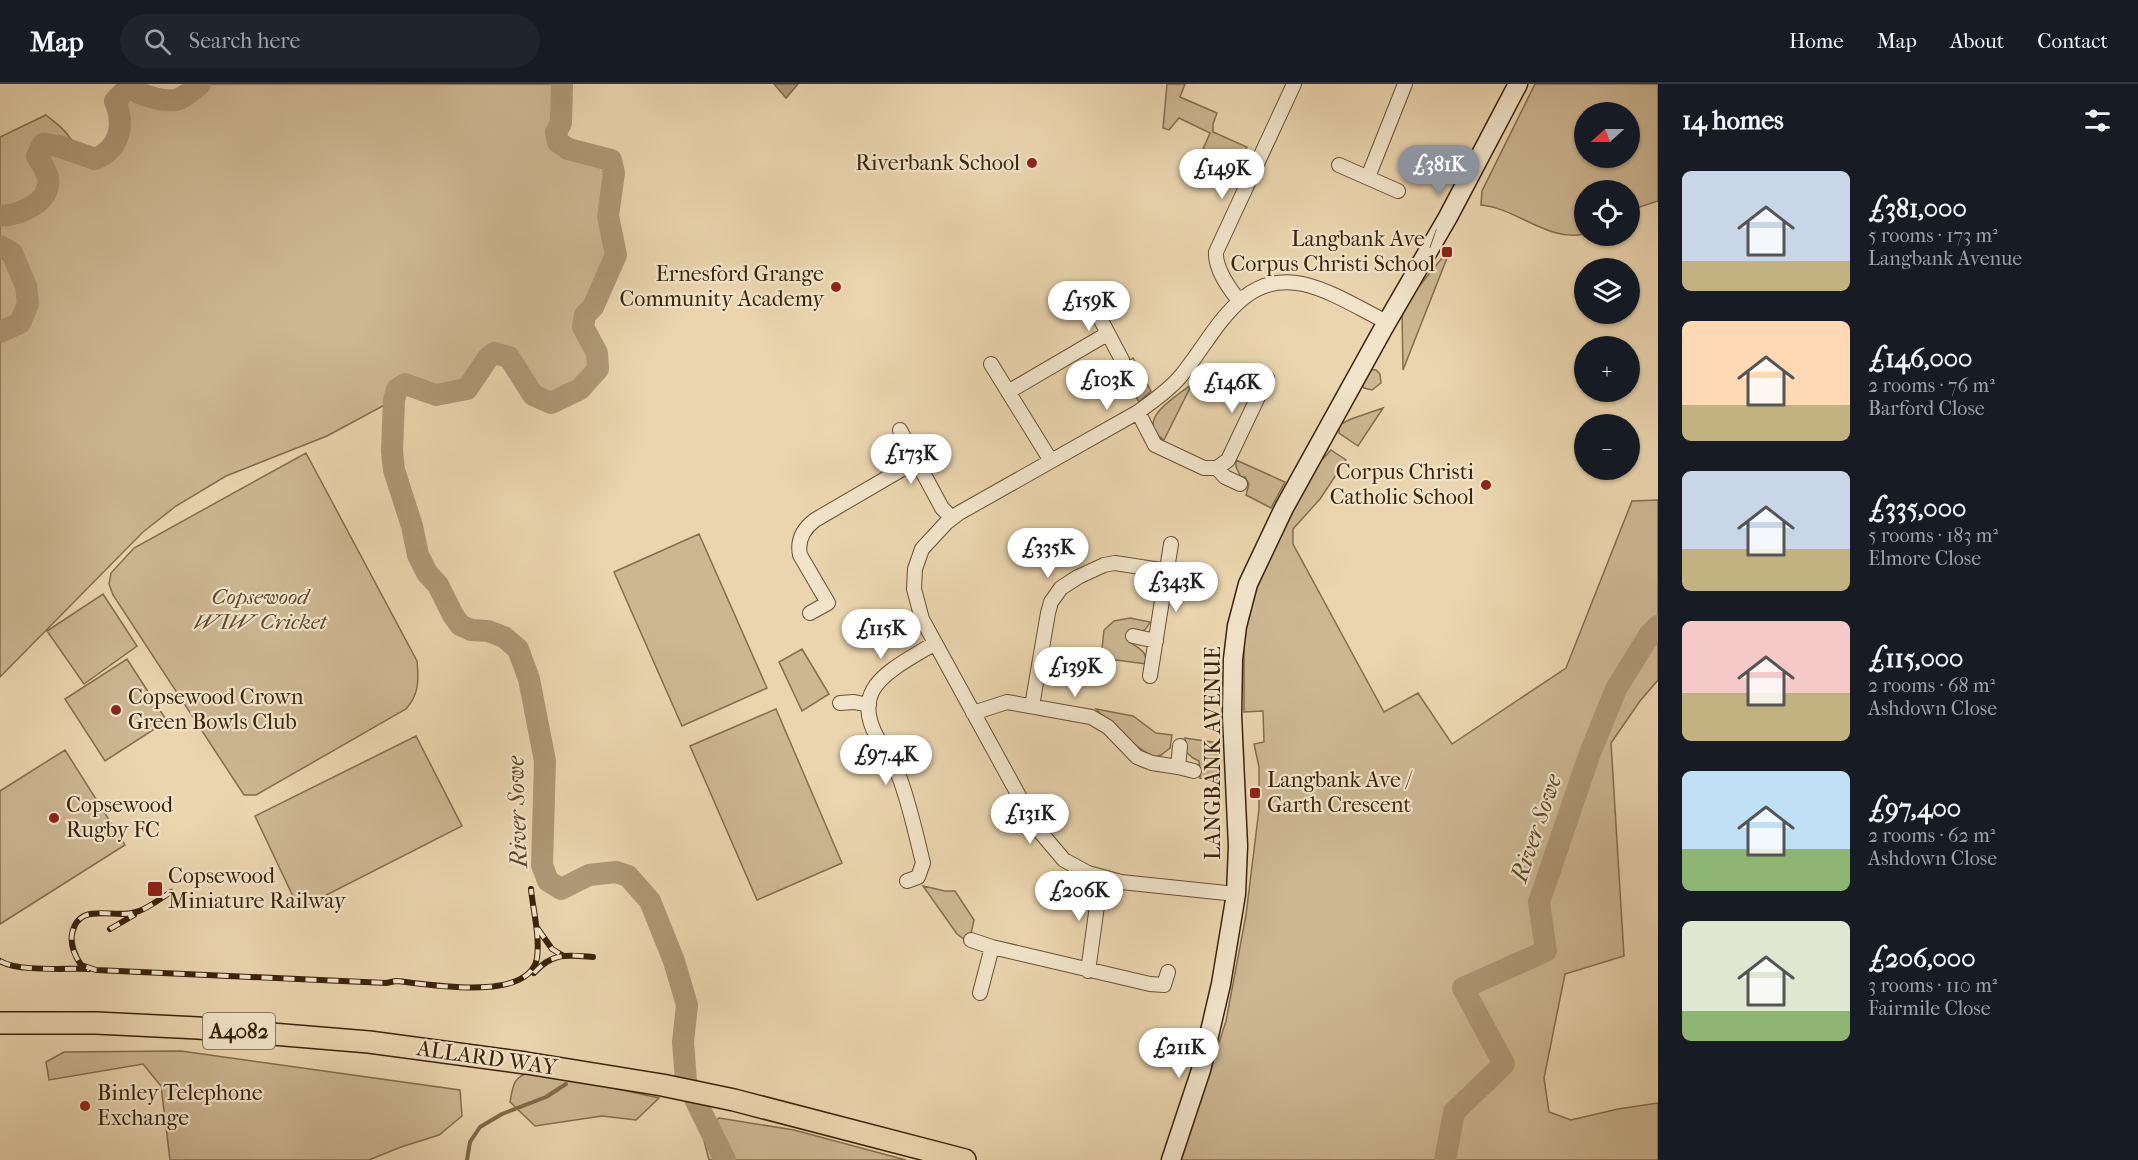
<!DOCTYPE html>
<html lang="en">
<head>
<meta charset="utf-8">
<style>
	:root { --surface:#171b24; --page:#20242c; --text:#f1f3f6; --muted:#9ea1a6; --line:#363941; --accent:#8c9099 }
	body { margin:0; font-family:"IM FELL French Canon",serif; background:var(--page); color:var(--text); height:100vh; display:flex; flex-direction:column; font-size:22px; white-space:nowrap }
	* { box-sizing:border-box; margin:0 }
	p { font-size:20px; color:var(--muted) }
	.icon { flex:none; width:33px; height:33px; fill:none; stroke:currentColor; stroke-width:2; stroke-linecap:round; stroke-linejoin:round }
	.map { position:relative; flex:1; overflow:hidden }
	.drawer { display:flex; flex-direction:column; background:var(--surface); width:480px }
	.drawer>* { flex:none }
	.needle { width:39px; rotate:249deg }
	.tools { position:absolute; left:1574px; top:18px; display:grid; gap:12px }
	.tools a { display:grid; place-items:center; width:66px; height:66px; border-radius:50%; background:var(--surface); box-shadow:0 2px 4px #0004; font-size:30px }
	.price { position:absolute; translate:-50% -51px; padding:0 14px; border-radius:21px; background:#fff; color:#222; font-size:20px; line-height:39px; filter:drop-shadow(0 2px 3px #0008) }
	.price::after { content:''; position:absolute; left:50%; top:36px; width:18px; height:14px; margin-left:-9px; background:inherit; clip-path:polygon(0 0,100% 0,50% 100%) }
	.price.active { background:var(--accent); color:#fff }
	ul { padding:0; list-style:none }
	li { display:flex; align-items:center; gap:18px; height:150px; padding:0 24px }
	li span { display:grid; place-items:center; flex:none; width:168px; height:120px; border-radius:9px; color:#555 }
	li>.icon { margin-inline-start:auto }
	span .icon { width:72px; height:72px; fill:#fffc; stroke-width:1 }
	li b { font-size:26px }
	h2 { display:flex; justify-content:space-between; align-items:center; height:72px; padding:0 24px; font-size:26px }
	header { display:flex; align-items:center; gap:36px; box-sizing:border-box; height:84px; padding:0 30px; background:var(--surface); border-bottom:2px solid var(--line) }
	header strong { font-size:28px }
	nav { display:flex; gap:33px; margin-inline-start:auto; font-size:21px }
	.search { width:420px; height:54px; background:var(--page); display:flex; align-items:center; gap:15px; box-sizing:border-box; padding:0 21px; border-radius:33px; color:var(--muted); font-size:22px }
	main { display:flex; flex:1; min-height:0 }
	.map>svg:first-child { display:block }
</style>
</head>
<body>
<header>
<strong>Map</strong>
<div class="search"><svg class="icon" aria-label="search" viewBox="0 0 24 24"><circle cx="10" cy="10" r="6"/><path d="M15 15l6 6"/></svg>Search here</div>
<nav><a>Home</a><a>Map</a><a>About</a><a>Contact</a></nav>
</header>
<main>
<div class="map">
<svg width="1658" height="1076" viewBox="0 0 1658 1076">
	<rect width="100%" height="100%" fill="#ead5ae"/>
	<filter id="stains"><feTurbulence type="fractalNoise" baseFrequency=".00333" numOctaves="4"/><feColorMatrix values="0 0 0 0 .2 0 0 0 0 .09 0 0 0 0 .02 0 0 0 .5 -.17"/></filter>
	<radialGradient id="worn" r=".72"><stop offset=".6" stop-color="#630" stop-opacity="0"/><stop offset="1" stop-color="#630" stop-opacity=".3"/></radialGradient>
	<path fill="#ccb792" stroke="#836d4e" stroke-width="1.5" fill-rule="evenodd" d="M200 0H562L561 39 556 48 558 58 568 65 611 76 614 89 609 131 616 171 593 223 585 231 583 243 597 269 598 285 580 305 551 319 533 311 509 273 494 269 488 274 467 305 436 311 405 300 397 305 394 316 327 352 226 392 176 422 143 448 0 593V53L46 31C53 37 61 42 67 50 73 57 77 66 85 72 96 78 111 69 117 59 122 49 119 27 115 17L129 3C140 11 162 18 176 16 183 14 195 5 200 0Z
		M1167 0H1185L1180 13 1217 29 1213 40V48L1247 63 1229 98 1196 81 1210 49 1179 34 1169 46 1163 44Z
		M1535 0H1658V117L1636 124 1632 135 1629 137V106H1584V150C1548 158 1516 124 1481 121L1482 107ZM1584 28H1629V74H1584Z
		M1442 174H1447L1403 286 1402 229 1416 206Z
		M1133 274 1151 307 1139 318 1120 283Z
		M1368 285 1376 286 1380 290 1381 299 1372 306 1364 304 1360 298Z
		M1192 300 1164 356C1133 336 1176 313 1192 300Z
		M1383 324 1358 362 1339 349V341L1351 335Z
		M1331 366 1346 376 1320 415 1293 445V460L1384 628 1418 609 1452 660 1566 584 1632 417 1658 416V596L1640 617 1611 659 1624 872 1565 890 1544 994 1549 1028 1571 1036 1618 1025 1658 1019V1076H1181L1226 937 1246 831 1259 725V683L1254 660 1264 658 1263 627 1244 628V553L1256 503 1280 447 1318 380Z
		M306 369 417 577C419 597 419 610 406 625L256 711H244L113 511 109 500 111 489 134 464Z
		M1236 376 1285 398 1271 424 1246 411 1249 400 1245 393H1241L1236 383Z
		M699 450 767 604 682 642 614 488Z
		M103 510 137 562 84 600 47 547Z
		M1130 534 1150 538C1146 546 1143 549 1134 548L1131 559C1141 565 1147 568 1146 580L1101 574 1104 546 1114 537Z
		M802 565 829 610 802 627 779 578Z
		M127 575 167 637 105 677 65 615Z
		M776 625 842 779 757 816 690 662Z
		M1096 625 1133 632 1156 649 1172 651 1170 664 1161 671 1154 673C1131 661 1114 643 1096 625Z
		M416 652 462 742 299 825 255 732Z
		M1185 654 1218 659V696L1200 694 1199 677 1193 674 1186 668Z
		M65 666 125 761 0 840V707Z
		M923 802 945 807H955L974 836 969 859 957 850Z
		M181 967 460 1006 462 1032 439 1051 401 1063 369 1076H170L161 1002 143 980 49 996 46 978 64 968Z
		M534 987 659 1014 636 1036 602 1032 535 1042 510 1018C513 999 514 992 534 987Z
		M719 1034 794 1046 906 1076H709L701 1045Z"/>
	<path fill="#ae9876" stroke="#80694b" stroke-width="1.5" d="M774 0H798L786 14Z"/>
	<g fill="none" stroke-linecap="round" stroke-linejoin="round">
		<path stroke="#80694b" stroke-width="4" d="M467 1076 470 1058 480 1043 502 1030 546 1013 566 1000"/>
		<path stroke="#ae9876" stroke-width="22" d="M562 0 561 39 556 48 558 58 568 65 611 76 614 89 608 132 616 171 593 223 585 231 583 243 597 269 598 285 580 305 551 319 533 311 509 273 494 269 488 274 467 305 436 311 405 300 397 305 394 316 392 367 394 386 412 442 418 471 427 489 438 501 453 531 460 541 471 546 488 547 504 553 518 565 529 595 545 677 542 781 548 797 561 805 589 791 616 788 628 792 650 817 674 877 687 921 683 958 686 997 725 1076
			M0 132C19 131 52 119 48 94 47 87 41 79 37 72L43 60 58 62 95 75C120 65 125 41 115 17L129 3C140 11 162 18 176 16 183 14 195 5 200 0
			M0 162 12 169 26 202 28 220 20 239 0 248
			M1445 1076 1454 1028 1504 980 1463 904 1546 867 1539 818 1590 669 1616 605 1650 550 1658 542"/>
		<g stroke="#665033" stroke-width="16">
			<path id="street" d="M1339 81 1398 107
				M1368 93 1405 0
				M1085 206 1122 276
				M1242 214 1236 213C1227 201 1215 184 1216 168L1294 0
				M991 280 1051 377
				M1008 308 1107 250
				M1138 328 1155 361 1204 384H1217L1225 393 1240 400
				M900 346 942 424 952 434
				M1217 384 1228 376 1267 294
				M810 529 828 519 800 471C797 456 803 445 815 436L916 377
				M1133 552 1156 557
				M1150 592 1171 460
				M840 619 854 618 869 621
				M1032 622 1048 529 1051 518 1061 504 1078 493 1104 481 1115 479 1167 487
				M973 629 1007 618 1091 633 1108 643 1137 673 1152 679 1178 683 1180 662
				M1178 683 1194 687
				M907 797 918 793 923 779C916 751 910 722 900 695 890 669 856 637 873 606 883 587 916 571 935 559
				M1236 810 1121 798 1088 789 1064 776 1036 743 922 535 914 505 915 485 922 465 946 439 959 429 1138 328C1153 317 1168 307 1180 293 1214 253 1239 186 1303 200 1333 207 1360 225 1387 238
				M971 856 992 863 1150 900 1164 901 1168 888
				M1088 887 1101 793
				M980 909 992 863"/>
		</g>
		<g stroke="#3a230a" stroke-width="21">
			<path id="secondary" d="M1171 1076 1201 986 1221 900 1236 810 1238 762 1232 631 1233 575 1237 542 1248 500 1284 424 1383 245 1448 133 1518 0"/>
		</g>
		<g stroke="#3a230a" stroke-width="24">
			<path id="primary" d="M0 939H96L198 944 369 958 526 979 662 1001 734 1016 965 1076"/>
		</g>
		<use href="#street" stroke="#f1e4ca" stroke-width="14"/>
		<use href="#secondary" stroke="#f1e4ca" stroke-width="18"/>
		<use href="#primary" stroke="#ead5ae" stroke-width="21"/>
		<g stroke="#3a230a" stroke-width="6">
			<path id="rail" d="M171 808C161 814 150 823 139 827 115 837 79 815 72 850 70 862 75 872 81 881L96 886 386 899 396 897C428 900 529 919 537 874 540 852 533 826 531 805
				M110 845 134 831
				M538 845 552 865 562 871
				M0 877C18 888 66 884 89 885
				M534 889C553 868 567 871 593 873"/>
		</g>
		<use href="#rail" stroke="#f1e4ca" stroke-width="4" stroke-dasharray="11" stroke-linecap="butt"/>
	</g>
	<g fill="#8f2418" stroke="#f1e4ca" stroke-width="2">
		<circle cx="1032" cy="79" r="6"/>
		<rect x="1441" y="162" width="12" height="12" rx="3"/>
		<circle cx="836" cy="203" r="6"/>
		<circle cx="1486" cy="401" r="6"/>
		<circle cx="116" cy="626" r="6"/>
		<rect x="1249" y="703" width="12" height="12" rx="3"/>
		<circle cx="54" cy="734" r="6"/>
		<rect x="147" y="797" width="16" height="16" rx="3"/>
		<circle cx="85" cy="1022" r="6"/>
	</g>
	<g text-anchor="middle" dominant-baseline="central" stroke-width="4.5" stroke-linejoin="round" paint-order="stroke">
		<rect fill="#f1e4ca" stroke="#715d44" stroke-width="1.5" x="203" y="929" width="72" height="36" rx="4.5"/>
		<g font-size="21" font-weight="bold" fill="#3a230a">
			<text x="239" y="947">A4082</text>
		</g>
		<g font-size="22" fill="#3a230a" stroke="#f1e4ca" text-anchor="start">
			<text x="1020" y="79" text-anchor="end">Riverbank School</text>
			<text x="1435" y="155" text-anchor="end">Langbank Ave /<tspan x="1435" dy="25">Corpus Christi School</tspan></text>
			<text x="824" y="190" text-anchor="end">Ernesford Grange<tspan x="824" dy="25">Community Academy</tspan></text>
			<text x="1474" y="388" text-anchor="end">Corpus Christi<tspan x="1474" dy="25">Catholic School</tspan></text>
			<text x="128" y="613">Copsewood Crown<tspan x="128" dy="25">Green Bowls Club</tspan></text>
			<text x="1267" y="696">Langbank Ave /<tspan x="1267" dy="25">Garth Crescent</tspan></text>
			<text x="66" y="721">Copsewood<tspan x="66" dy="25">Rugby FC</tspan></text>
			<text x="168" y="792">Copsewood<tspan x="168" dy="25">Miniature Railway</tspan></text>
			<text x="97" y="1009">Binley Telephone<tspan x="97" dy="25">Exchange</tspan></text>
		</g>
		<g font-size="22" font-style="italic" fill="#5e482c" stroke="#f1e4ca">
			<text x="260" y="513">Copsewood<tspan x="260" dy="25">WIW Cricket</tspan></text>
		</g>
		<g font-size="22" fill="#3a230a" stroke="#f1e4ca">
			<text transform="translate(1213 669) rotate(-90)">LANGBANK AVENUE</text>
			<text transform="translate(487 974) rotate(8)">ALLARD WAY</text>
		</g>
		<g font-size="24" font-style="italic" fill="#5d462a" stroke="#f1e4ca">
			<text transform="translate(517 728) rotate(-92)">River Sowe</text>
			<text transform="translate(1536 744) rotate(-71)">River Sowe</text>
		</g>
	</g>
	<rect width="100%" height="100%" filter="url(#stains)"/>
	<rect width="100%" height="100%" fill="url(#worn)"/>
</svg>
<div class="tools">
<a><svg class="needle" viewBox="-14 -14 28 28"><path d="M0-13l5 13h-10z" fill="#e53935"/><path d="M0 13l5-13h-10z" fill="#9ea1a6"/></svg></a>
<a><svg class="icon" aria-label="locate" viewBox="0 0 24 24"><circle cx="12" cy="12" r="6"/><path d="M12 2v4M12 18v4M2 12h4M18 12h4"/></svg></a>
<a><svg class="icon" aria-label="layers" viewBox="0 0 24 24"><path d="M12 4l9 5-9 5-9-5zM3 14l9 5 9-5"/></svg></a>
<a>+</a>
<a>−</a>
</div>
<b class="price active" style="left:1439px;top:112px">£381K</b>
<b class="price" style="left:1222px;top:116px">£149K</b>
<b class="price" style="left:1089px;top:248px">£159K</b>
<b class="price" style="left:1107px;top:327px">£103K</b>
<b class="price" style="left:1232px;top:330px">£146K</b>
<b class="price" style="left:911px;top:401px">£173K</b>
<b class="price" style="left:1048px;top:495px">£335K</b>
<b class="price" style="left:1176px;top:529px">£343K</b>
<b class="price" style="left:881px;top:576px">£115K</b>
<b class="price" style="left:1075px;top:614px">£139K</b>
<b class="price" style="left:886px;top:702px">£97.4K</b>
<b class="price" style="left:1030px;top:761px">£131K</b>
<b class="price" style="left:1079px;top:838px">£206K</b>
<b class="price" style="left:1179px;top:995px">£211K</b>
</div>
<section class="drawer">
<h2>14 homes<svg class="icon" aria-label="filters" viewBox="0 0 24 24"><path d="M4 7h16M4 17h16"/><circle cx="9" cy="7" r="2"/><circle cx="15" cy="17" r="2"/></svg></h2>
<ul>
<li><span style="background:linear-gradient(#c9d6e8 75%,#c2b280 0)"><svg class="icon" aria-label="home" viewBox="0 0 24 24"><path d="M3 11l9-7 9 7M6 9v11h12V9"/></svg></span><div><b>£381,000</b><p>5 rooms · 173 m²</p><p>Langbank Avenue</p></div></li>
<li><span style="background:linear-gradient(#ffd9b3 70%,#c2b280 0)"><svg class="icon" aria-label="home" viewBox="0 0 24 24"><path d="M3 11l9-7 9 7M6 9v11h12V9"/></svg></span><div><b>£146,000</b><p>2 rooms · 76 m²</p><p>Barford Close</p></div></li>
<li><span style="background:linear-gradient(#c9d6e8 65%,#c2b280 0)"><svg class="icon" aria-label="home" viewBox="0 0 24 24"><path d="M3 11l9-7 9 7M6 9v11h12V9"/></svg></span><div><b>£335,000</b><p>5 rooms · 183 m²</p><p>Elmore Close</p></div></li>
<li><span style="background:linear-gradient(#f6c9c9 60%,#c2b280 0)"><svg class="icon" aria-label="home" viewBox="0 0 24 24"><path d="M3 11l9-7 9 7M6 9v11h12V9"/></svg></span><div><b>£115,000</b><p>2 rooms · 68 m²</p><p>Ashdown Close</p></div></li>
<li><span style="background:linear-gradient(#bfe0f5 65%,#8fb573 0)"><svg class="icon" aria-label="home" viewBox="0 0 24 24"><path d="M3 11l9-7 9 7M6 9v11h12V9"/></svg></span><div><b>£97,400</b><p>2 rooms · 62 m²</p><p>Ashdown Close</p></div></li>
<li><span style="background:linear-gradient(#dfe7d0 75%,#8fb573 0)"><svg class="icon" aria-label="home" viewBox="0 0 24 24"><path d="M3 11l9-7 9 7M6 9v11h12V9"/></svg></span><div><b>£206,000</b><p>3 rooms · 110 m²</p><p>Fairmile Close</p></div></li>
</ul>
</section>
</main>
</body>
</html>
